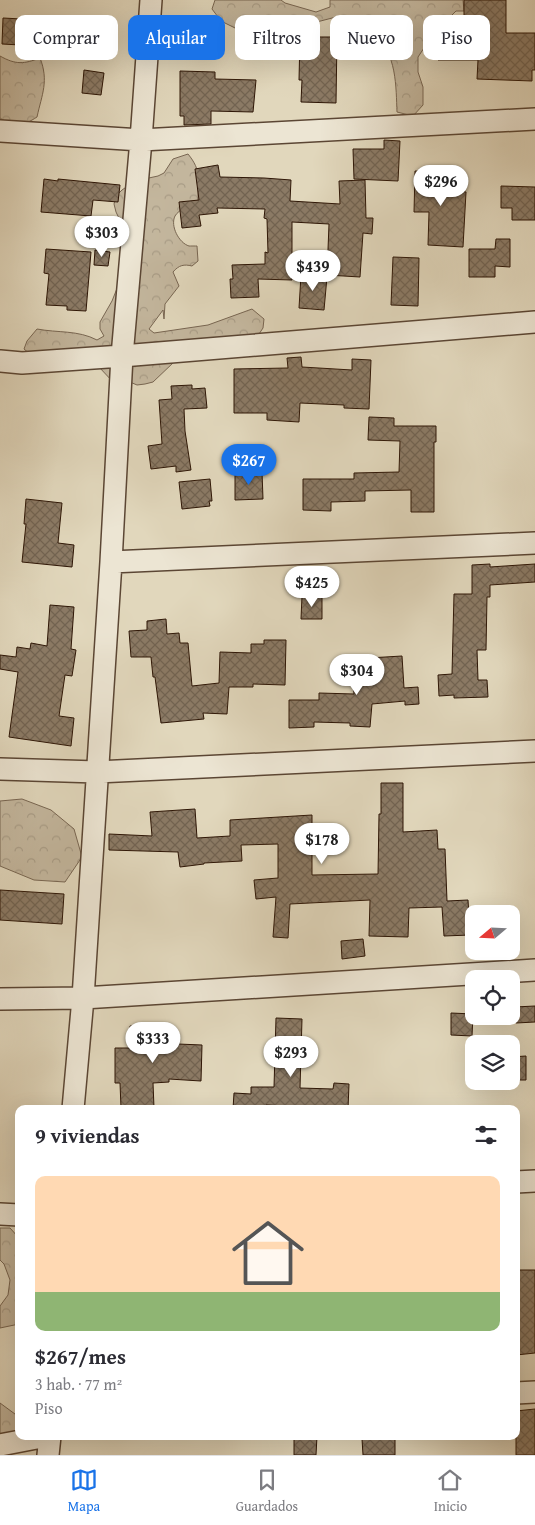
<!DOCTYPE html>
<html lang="es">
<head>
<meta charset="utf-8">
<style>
	:root { --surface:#fff; --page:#f7f7f7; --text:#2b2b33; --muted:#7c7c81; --line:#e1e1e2; --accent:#1a73e8 }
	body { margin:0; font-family:"Gentium Book Plus",serif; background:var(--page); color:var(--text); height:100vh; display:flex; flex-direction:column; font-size:19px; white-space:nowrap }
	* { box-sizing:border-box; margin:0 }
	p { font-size:16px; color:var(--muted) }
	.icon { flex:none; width:28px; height:28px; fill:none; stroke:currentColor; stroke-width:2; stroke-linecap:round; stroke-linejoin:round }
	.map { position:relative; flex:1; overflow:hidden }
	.drawer { position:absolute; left:15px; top:1105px; width:505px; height:335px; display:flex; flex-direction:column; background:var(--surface); border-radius:10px; box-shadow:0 5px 20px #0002 }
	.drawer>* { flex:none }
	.hud { position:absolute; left:15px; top:15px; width:505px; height:45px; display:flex; gap:10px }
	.needle { width:32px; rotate:251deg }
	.fabs { position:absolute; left:465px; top:905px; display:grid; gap:10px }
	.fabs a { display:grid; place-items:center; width:55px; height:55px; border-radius:10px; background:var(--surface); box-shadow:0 5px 20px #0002; font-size:25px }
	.price { position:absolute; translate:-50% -42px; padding:0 11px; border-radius:18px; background:#fff; color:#222; font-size:16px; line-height:32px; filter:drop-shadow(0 1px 2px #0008) }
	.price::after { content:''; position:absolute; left:50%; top:30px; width:15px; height:11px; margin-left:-8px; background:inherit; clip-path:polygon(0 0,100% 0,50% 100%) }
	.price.selected { background:var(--accent); color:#fff }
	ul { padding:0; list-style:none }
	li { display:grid; align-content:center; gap:10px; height:265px; padding:0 20px }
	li+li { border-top:1px solid var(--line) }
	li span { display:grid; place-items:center; height:155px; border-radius:10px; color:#555 }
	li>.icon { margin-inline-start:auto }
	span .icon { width:90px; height:90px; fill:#fffc; stroke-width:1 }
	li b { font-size:21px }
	h2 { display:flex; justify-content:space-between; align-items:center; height:60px; padding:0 20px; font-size:21px }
	.chip { padding:0 18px; border-radius:10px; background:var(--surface); box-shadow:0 5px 20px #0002; font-size:18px; line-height:45px }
	.chip.selected { background:var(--accent); color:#fff }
	.tab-bar { display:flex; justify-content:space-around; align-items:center; height:70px; border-top:1px solid var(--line); background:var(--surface); font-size:14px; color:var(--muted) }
	.tab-bar a { display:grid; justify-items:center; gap:2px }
	.tab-bar .selected { color:var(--accent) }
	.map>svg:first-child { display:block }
</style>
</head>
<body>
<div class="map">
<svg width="535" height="1455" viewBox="0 0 535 1455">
	<defs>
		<pattern id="forest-crowns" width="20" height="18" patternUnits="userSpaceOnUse" patternTransform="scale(1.25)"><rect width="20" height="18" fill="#c3b69d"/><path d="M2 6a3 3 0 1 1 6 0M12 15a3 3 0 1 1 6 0" fill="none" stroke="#a89c86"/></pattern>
		<pattern id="building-cross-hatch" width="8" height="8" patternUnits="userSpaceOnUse" patternTransform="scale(1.25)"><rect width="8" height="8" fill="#8b7a65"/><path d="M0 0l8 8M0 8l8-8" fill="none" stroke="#726351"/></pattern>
	</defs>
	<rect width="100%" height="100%" fill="#e1d7bc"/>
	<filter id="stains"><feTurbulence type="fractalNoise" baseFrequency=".004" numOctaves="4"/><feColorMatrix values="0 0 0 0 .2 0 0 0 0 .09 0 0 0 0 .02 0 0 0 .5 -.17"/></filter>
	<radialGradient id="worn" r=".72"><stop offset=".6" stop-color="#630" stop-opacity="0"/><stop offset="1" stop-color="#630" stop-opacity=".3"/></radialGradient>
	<path fill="url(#forest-crowns)" stroke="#786652" d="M215 0H281L285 3 316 12 330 7V0H463L464 11H456L445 22 439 36 426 45 418 57V72L423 87V105L413 116 397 112C396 89 397 50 374 38 370 36 363 36 358 35L351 21 336 17 309 24 295 32 279 34 265 26 250 24 235 28 221 21 212 9Z
		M0 56C16 65 24 64 40 58 49 81 42 94 37 117 23 126 15 128 0 118Z
		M188 154C202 171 198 180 198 200 191 205 179 209 175 216 170 226 179 243 189 246 190 246 196 246 197 246L198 261 192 266C184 264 179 265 173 272L179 286 165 304 164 319 163 310 149 329 154 333 208 325 252 309 264 319 263 328 259 334 174 362 153 382 145 384 137 385 130 382 115 384 98 366 30 354 24 349 27 341 37 329C58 333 78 330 97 340L104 336 100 329V322L112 301 118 286 126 233 116 212 114 204 116 196 122 190 135 181 158 176 164 173 173 159Z
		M22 799 51 810 74 829 82 857 65 882 34 880 0 866V801Z
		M0 1228H10L19 1238V1324L0 1328V1306L8 1295 10 1280 4 1264 0 1260Z
		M0 1403 19 1417V1435L0 1437Z"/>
	<path fill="url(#building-cross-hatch)" stroke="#2e1606" d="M464 0H506V33H535V70H532V81L477 79 478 60H438L437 30H464Z
		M3 18 40 20 39 46 2 44Z
		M300 37H337L336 103 301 102 302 80H299Z
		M84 70 104 73 101 95 82 93Z
		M180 71 215 72V79L256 80 253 112 211 111V124L184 125V116H180Z
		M384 140 400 141 398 181 354 179 353 149H384Z
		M218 165 220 177 264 178 291 180 290 201 340 204 339 181 365 180 366 218H373L372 234 363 233 360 277 327 275 329 224 292 222V280L258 279 259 297 231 298 230 279H233L232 265 265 264V252L268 253 267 219 264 218 265 209 217 208 218 213 199 215 201 226 182 228 179 202 199 200 195 169Z
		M415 171 456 172V191L466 192 463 247 428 245 429 212H414Z
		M44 179 58 181V179L120 185 118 202 93 200 91 216 41 212Z
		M501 186 535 187V220H512V208H501Z
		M496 239H510V267L495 266V277H469V249H495Z
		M46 249 91 252 86 311 67 310V306L46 305 49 274 44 273Z
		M95 250 110 252 108 266 94 265Z
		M393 257 419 258 418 306 391 305Z
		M301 275 327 277 324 310 299 308Z
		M301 357 302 367 352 370V359L371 360 369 409 344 408V405L300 403 299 422 267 420V413H234V369L288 368 287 358Z
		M192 385V389L205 388 207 408 184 409 185 431 191 470 176 472V466L151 469 148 446 162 444 159 400 172 399 171 386Z
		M369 417 394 418V426H436V442H434V512H411V490L365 491V501L331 502V511L303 510V479H354V473L399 472 400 441 368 440Z
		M262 472 263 499 235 500V473Z
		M210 479 212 501H209L210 506 182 509 179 482Z
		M26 499 62 503 58 543 74 545 72 567 22 562 26 524H24Z
		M490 564V567L535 564V582L490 585V597H487L486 650H477L478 680H487L488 697 454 698V695L439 696 438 675 452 674 454 594H472V565Z
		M302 596 322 597V619H301Z
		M50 605 74 607 71 649 76 650 72 676 65 675 59 716 74 718 71 746 9 737 18 672 0 669V655L16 657 17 647 30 649 31 643 47 646Z
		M166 619 167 634 179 633 180 643H188L192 686 219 683 220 652 251 653V644H264V640H286L285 685 253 684V687H229L227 714 203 713 204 719 161 723 155 677H153L151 657H131L129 631 147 630V621Z
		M402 656 404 688 418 687 419 704 405 705V701L372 704 370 727 350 726V723L314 722V727L289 728V700H319V693L354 694 352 659Z
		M381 783H403V832L437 830 438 849H445L447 901 468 900 470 935 444 936 442 907 409 908 408 937 369 936 370 900 290 904 288 938 273 937 276 897 256 899 254 880 278 878V844L241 845 242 861 204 863V864L180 867 178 852 109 850V834L152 836 150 812 195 809 197 838 230 836V820L312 815V875L378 874 379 814H381Z
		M0 890 64 894 62 924 0 920Z
		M363 939 365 956 342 959 341 941Z
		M535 1006V1022L516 1023 515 1007Z
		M451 1013 473 1014 472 1036 451 1035Z
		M276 1018 302 1019 300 1088 333 1089 334 1083 349 1084 348 1109 266 1105V1109H233L234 1093 251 1094V1087H274Z
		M130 1026H164V1034L178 1033V1044L202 1045 201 1081 169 1079V1082L153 1083 154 1108H121L120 1083H115V1048H130Z
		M526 1056V1080H511V1057Z
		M516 1270H535V1353L516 1355Z
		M535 1409V1455H516V1411Z
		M294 1436H317L316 1455H294Z
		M395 1438V1455H363L362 1439Z"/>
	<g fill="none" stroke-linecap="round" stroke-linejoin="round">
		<g stroke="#5b4634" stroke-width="24">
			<path id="minor" d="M0 131 141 140 535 119
				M0 361 22 363 122 356 535 322
				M111 562 535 543
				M0 769 97 772 535 751
				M0 999 83 998 535 970
				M73 1109 83 998 111 562 122 356 141 140 151 0
				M516 1182 535 1181
				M0 1214 19 1215
				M516 1393 535 1392
				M0 1445 47 1436
				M48 1455 50 1436"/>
		</g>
		<use href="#minor" stroke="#ece5d3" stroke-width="21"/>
	</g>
	<rect width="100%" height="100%" filter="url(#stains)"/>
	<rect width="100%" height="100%" fill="url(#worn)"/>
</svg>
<div class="fabs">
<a><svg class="needle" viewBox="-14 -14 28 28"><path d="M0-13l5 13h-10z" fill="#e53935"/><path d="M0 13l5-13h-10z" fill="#7c7c81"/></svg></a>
<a><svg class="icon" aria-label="locate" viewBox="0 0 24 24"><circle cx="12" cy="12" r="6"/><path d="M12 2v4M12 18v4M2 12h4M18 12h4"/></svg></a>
<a><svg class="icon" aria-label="layers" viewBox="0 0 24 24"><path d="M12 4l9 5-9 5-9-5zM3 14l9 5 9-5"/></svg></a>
</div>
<b class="price" style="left:441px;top:207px">$296</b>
<b class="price" style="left:102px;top:258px">$303</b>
<b class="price" style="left:313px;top:292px">$439</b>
<b class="price selected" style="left:249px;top:486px">$267</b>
<b class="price" style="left:312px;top:608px">$425</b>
<b class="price" style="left:357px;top:696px">$304</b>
<b class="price" style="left:322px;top:865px">$178</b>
<b class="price" style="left:153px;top:1064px">$333</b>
<b class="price" style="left:291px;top:1078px">$293</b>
<div class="hud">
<a class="chip">Comprar</a>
<a class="chip selected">Alquilar</a>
<a class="chip">Filtros</a>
<a class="chip">Nuevo</a>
<a class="chip">Piso</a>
</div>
<section class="drawer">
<h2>9 viviendas<svg class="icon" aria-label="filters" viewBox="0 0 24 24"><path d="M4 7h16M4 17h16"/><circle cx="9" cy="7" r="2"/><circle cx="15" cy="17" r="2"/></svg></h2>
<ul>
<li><span style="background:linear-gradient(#ffd9b3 75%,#8fb573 0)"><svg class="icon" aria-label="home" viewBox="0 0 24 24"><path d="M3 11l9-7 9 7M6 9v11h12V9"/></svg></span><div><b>$267/mes</b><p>3 hab. · 77 m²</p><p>Piso</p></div></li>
</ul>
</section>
</div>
<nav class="tab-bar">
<a class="selected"><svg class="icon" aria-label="map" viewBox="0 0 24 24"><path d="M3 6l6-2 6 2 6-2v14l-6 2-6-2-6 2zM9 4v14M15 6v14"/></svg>Mapa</a>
<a><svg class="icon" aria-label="saved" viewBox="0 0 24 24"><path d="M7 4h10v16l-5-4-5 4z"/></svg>Guardados</a>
<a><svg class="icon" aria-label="home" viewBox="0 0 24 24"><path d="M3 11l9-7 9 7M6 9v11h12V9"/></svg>Inicio</a>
</nav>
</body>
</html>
